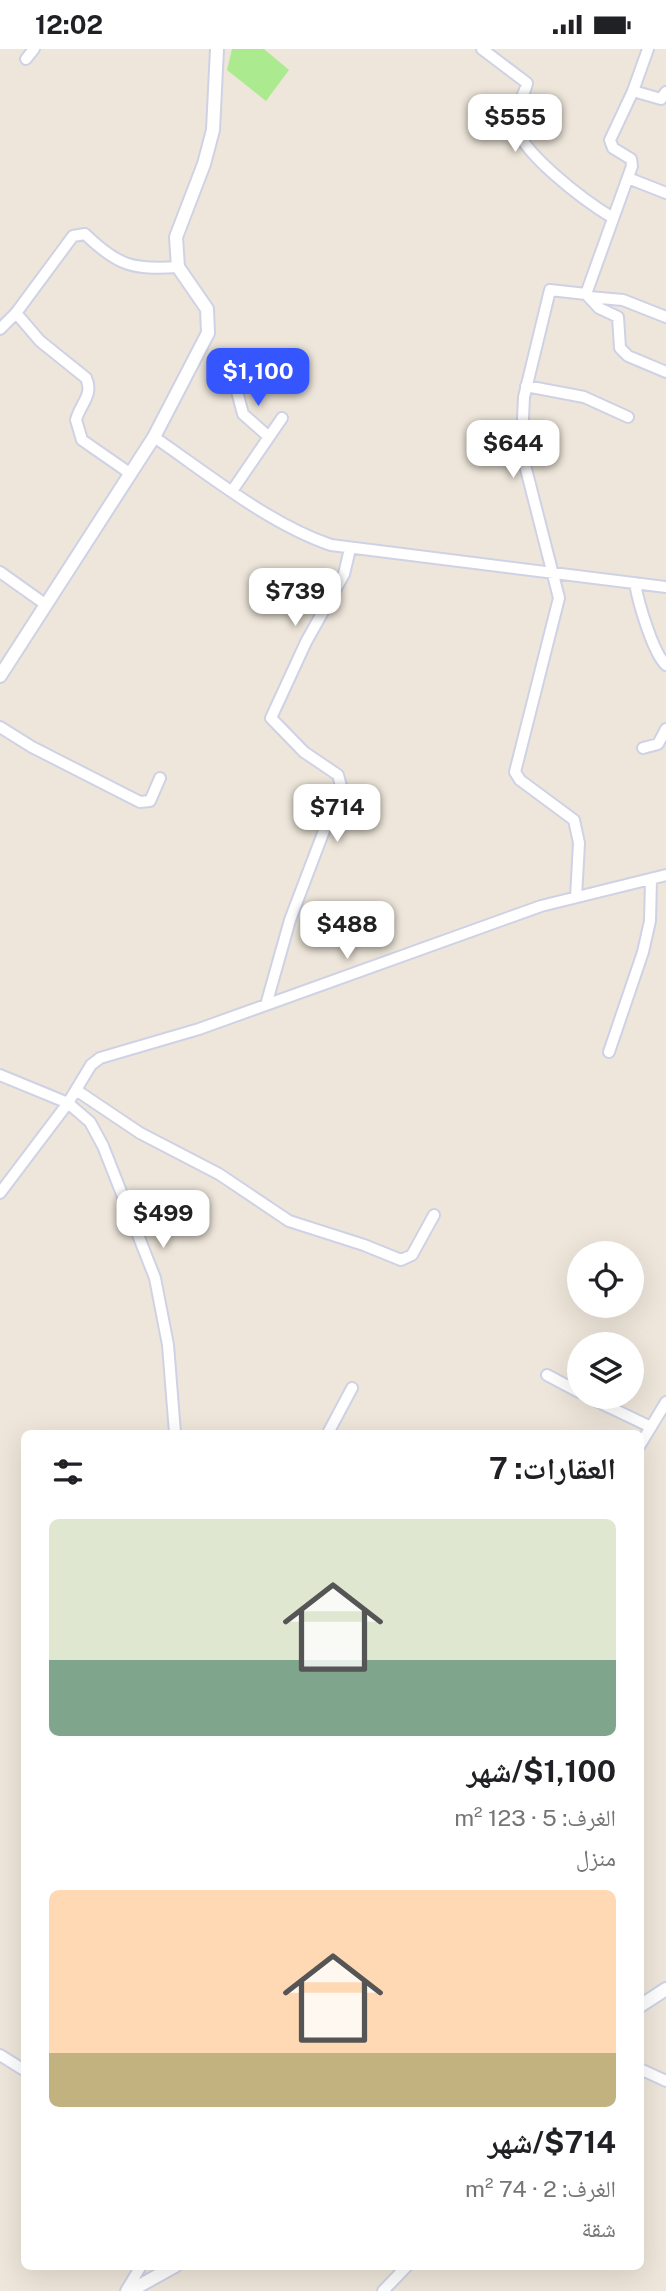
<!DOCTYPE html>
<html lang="ar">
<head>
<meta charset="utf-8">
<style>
	:root { --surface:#fff; --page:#f2f2f2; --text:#202124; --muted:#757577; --accent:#3555ff }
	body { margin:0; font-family:"Public Sans","Noto Naskh Arabic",sans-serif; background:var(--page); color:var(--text); direction:rtl; height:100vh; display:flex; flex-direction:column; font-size:26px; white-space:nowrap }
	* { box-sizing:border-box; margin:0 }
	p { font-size:23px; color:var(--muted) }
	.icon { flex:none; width:38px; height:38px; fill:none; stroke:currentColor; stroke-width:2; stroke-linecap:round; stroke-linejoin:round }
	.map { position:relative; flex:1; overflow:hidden; direction:ltr }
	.drawer { position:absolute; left:21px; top:1381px; width:623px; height:840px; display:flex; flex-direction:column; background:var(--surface); border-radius:10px; box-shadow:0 7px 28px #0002; direction:rtl }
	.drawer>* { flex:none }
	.controls { position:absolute; left:567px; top:1192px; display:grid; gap:14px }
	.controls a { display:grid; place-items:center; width:77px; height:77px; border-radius:50%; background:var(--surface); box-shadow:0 7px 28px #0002; font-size:35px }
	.price { position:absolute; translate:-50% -60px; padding:0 16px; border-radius:14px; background:#fff; color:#222; font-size:23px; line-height:46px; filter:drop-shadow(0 2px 4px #0008) }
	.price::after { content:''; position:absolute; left:50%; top:42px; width:21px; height:16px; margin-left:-10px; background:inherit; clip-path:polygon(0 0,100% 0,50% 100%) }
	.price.selected { background:var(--accent); color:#fff }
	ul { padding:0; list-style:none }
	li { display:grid; align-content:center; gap:14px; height:371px; padding:0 28px }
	li span { display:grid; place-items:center; height:217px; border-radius:10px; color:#555 }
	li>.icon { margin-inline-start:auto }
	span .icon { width:126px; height:126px; fill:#fffc; stroke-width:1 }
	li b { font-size:30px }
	h2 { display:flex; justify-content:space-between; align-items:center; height:84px; padding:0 28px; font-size:30px }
	.status { display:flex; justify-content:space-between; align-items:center; height:49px; padding:0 35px; background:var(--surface); direction:ltr }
	.status svg { height:19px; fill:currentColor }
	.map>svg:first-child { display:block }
</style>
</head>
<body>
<div class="status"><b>12:02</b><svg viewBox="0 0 49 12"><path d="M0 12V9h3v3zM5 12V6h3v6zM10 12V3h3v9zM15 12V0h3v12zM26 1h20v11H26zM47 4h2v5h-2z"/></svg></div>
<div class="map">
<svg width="666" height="2242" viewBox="0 0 666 2242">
	<rect width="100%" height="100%" fill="#eee6da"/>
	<path fill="#acea90" d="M232 0H264L289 21 266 52 227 21Z"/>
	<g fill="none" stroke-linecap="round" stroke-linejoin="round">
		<g stroke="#cfd2e4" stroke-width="14">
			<path id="minor" d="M482 0 527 34C525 47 514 57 514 70 515 101 588 154 613 169
				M648 0 633 42 661 50 666 43
				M26 10 34 0
				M628 129 666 144
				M586 245 599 259 618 268 620 299 628 307 666 323
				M589 248 623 251 666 268
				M16 264 40 292 86 329C94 346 80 355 76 371L82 391 131 425
				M0 280 16 264 73 187 85 185C118 217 133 221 178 218
				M235 335 243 365 269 388
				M526 337 584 348 628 368
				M154 388C208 425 269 475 331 496L666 538
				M232 442 282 369
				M0 523 45 555
				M635 534C638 553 653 604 666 616
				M0 678 32 698 140 753 150 752 160 729
				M643 699 658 695 666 680
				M576 848 579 794 574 771 520 731 515 723 559 549 525 416 522 391 524 348 550 241 586 245 632 117 631 110 613 99 610 91 633 42
				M266 956 290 871 341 737 338 726 304 703 271 669 306 593 344 525 350 500
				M609 1003 643 903 650 872 651 831
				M0 1026 68 1054 90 1073 103 1097 155 1229 168 1296 175 1384
				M76 1041 140 1084 219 1125 289 1172 364 1196 401 1211 412 1206 434 1166
				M0 1144 68 1054 91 1016 100 1009 199 980 541 857 666 826
				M547 1326 579 1343
				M588 1348 651 1378
				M328 1384 352 1339
				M640 1396 666 1353
				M0 2006 24 2021
				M640 2020 666 2032
				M126 2242 141 2217
				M383 2242 407 2217"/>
		</g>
		<g stroke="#cfd2e4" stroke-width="16">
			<path id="tertiary" d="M0 627 154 388 208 284 207 260 178 218 176 188 204 115 213 81 217 0
				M640 1957 666 1940
				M130 2242 175 2217"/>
		</g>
		<use href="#minor" stroke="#fff" stroke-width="10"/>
		<use href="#tertiary" stroke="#fff" stroke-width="12"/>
	</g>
</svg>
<div class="controls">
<a><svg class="icon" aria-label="locate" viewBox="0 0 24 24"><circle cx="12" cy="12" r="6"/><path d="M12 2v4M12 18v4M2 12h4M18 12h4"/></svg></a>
<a><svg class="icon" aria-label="layers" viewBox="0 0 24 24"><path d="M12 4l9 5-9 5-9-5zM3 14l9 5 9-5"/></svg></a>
</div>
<b class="price" style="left:515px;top:105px">$555</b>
<b class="price selected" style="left:258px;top:359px">$1,100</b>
<b class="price" style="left:513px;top:431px">$644</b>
<b class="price" style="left:295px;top:579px">$739</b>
<b class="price" style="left:337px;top:795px">$714</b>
<b class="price" style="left:347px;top:912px">$488</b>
<b class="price" style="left:163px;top:1201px">$499</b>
<section class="drawer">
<h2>العقارات: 7<svg class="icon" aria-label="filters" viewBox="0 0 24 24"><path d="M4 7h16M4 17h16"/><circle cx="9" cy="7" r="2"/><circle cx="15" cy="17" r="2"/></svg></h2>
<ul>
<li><span style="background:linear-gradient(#dfe7d0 65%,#7fa58c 0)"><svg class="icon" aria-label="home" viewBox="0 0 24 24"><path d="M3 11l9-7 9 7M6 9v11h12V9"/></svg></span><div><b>$1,100/شهر</b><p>الغرف: 5 · 123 m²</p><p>منزل</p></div></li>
<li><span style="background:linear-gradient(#ffd9b3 75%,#c2b280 0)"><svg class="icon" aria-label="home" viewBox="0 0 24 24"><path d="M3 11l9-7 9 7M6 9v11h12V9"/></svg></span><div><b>$714/شهر</b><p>الغرف: 2 · 74 m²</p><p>شقة</p></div></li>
</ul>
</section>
</div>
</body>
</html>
